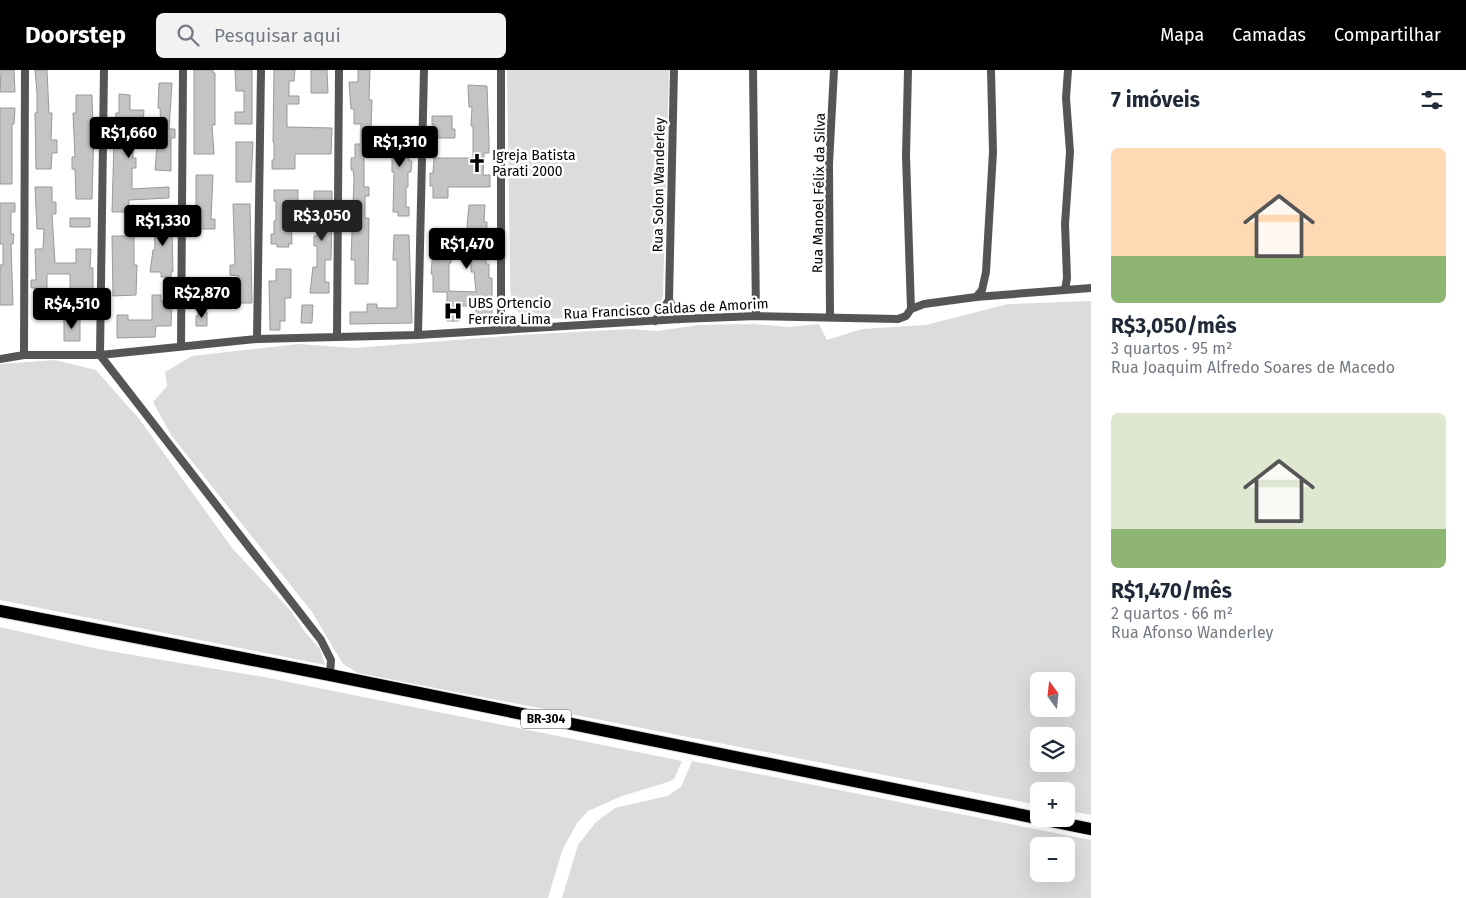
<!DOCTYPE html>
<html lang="pt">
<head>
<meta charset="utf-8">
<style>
	:root { --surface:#fff; --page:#f2f2f3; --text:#1f2937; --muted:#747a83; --accent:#000 }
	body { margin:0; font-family:"Fira Sans",sans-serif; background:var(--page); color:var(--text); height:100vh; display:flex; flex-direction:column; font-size:19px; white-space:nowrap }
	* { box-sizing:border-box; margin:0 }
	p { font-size:16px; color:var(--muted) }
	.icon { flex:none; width:28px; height:28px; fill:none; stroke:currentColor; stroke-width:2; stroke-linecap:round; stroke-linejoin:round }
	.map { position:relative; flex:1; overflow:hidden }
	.details { display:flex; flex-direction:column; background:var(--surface); width:375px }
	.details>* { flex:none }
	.needle { width:32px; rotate:345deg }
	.tools { position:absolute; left:1030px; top:602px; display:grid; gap:10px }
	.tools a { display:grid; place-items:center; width:45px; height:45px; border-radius:8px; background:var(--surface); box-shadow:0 5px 20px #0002; font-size:25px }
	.price { position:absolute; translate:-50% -42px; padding:0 11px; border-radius:5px; background:var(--accent); color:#fff; font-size:16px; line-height:32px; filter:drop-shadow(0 1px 2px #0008) }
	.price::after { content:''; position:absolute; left:50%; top:30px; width:15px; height:11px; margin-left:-8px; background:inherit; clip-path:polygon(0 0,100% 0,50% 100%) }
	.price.active { background:#222; color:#fff }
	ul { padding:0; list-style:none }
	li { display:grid; align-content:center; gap:10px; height:265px; padding:0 20px }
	li span { display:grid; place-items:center; height:155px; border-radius:8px; color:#555 }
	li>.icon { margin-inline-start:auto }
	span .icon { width:90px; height:90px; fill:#fffc; stroke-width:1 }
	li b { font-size:21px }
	h2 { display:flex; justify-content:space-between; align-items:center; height:60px; padding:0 20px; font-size:21px }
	header { display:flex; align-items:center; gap:30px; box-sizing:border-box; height:70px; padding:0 25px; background:var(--accent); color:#fff }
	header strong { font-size:24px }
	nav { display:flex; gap:28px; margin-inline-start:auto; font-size:18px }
	.search { width:350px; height:45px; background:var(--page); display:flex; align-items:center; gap:12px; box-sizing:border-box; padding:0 18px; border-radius:8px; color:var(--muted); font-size:19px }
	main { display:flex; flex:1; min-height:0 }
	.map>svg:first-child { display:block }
</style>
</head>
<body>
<header>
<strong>Doorstep</strong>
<div class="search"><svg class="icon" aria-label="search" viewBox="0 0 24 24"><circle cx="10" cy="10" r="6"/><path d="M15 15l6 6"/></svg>Pesquisar aqui</div>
<nav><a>Mapa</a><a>Camadas</a><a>Compartilhar</a></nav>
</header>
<main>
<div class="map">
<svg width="1091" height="828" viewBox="0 0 1091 828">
	<rect width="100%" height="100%" fill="#fff"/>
	<path fill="#dcdcdc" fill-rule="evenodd" d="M507 0H669L663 227 659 234 648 243 531 250C507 241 511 222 510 200Z
		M1091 231V745L1066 740V721H1039V735L358 603 343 594 312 542 171 365 153 332 167 316 165 302 192 286 299 274 354 278 520 265 630 259 657 261 699 255 753 254 790 257 819 254 827 270 862 259 926 255 1008 234ZM1039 611H1066V639H1039ZM1039 666H1066V694H1039Z
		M55 290 96 300 140 350 232 478 291 541 305 562 320 579 325 595 0 530V294Z
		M0 557 103 580 264 607 682 691 674 709 668 712 622 726 588 741 577 753 562 781 548 828H0Z
		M692 691 1091 770V828H562L578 775 596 752 615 738 667 726 681 717ZM1066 776V804H1039V776Z"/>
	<path fill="#c4c4c4" stroke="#999" d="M1 0H14L15 22H0Z
		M35 0H47L49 43H52L51 70H57V83H52L51 99H36L35 43H37V23Z
		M194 0H213V3H215V55H212L214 84H194Z
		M235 0H252V54H235V42H244V21H236Z
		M274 0H295L294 11H289V26H299V34H287V57L332 58 331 84H295V99H272V90H274V72H273Z
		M311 0H327L328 23H311Z
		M358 0H370L369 30H372L371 59H374V79H364V117H369V126H365V148H369L368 214H355V190H351L354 108 353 100H351V88H355V74H361V54H354V39H351L349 12H358Z
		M159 13H172L169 59H175V68H171V101L155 100 157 74H159L161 59 160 38H158Z
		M468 15 487 16 489 71V83H484L483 105H490V117H448V128H433V116H430V103H433L434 88H473V56H471L472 37H469Z
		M119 24 130 25V40H144L143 54 139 53V69H133V88H136V98H132V119L169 117V128L129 130 128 142H112L114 71 116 43H119Z
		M76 25H92L93 58H94L92 129H76L75 99H72V87H75L73 43H76Z
		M0 38H15L14 54H12V114H0Z
		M432 46H452V59H455V68H435V55H432Z
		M394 57H412V68H409V91H412L411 102H408V117H406V137H409V146H398V142H393L394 102H392V87H385V75H394Z
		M236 72H253L251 112H236Z
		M196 105H213L211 149H215V159H196Z
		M35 117H52V132H56V144H52L55 193H76V179H91L90 198H93V221H70V204H47V226H50L51 236H34L35 218H31V210H36L35 179H43L44 159H37Z
		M274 120H298V131H295V145H291L292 174H288L289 177H277V174H271V164H274V151H276V131H274Z
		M314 121H332V131H329L328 147H332L331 190H325V212H329V223H310L313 197H317V176H314V166H317V142L316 131H314Z
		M0 133H15V142H11V164H14L13 174H11L13 235H0V195H3V174H0Z
		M233 134H250L252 233H237L239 206 230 205V195H235Z
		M469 135H485L484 152H487L486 194H489V208H492V248H476V236H459V251H447V222H433V204H431L433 180H451V193H449V221L476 222 474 202H471V190H468V178H465Z
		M154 147H174V160H172L173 202H171V207H161V202H150L153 180H155Z
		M70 148H90V157H70Z
		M394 165H409L412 253 350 254V242H367V234H377V238H397V190H393Z
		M112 166H134V195H137L136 225 113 226Z
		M276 199H291V228H285V251H280V260H270L269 211H276Z
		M194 208H208V218L194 217Z
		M152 225H161V231H172L171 256H156L155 267 117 268V245H128V250H152Z
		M302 235H313L312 253H301Z
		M198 242H207V256H196V246H198Z
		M64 249H80V271H64Z"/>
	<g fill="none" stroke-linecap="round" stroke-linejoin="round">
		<g stroke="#dbdbdb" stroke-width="14">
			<path id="trunk" d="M0 541 330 605 1091 759"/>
		</g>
		<path stroke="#555" stroke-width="8" d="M104 0 100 285 321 570 331 590 330 605
			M753 0 756 246
			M908 0 906 86 911 239
			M1065 220 1091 218
			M976 227 982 220 986 202 993 82 991 0
			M669 230 680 249
			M911 239 924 234 976 227 1065 220 1067 208 1065 154 1070 82 1066 28 1068 0
			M830 246 829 94 834 0
			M655 251 669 230 674 0
			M501 260V0
			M418 265 424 0
			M337 266 339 0
			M257 269 261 0
			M181 276 183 0
			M24 285 25 0
			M0 289 24 285H100L257 269 418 265 680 249 756 246 898 249 906 246 911 239"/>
		<use href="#trunk" stroke="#000" stroke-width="12"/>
	</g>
	<defs>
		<g id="church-bare" transform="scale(1.5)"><path d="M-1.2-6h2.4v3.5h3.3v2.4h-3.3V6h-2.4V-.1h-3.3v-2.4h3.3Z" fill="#000" stroke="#fff" stroke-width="2.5" paint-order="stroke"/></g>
		<g id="hospital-bare" transform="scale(1.5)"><path d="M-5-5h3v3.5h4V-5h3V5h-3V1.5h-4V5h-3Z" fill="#000" stroke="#fff" stroke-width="2.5" paint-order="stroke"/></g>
	</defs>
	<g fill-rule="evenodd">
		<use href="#church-bare" x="477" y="93"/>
		<use href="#hospital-bare" x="453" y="241"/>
	</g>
	<g text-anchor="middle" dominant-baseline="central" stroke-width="5" stroke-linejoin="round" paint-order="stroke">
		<rect fill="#fff" stroke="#4c4c4c" stroke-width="1" x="521" y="639.5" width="50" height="19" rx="4"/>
		<g font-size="12" font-weight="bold" fill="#000">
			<text x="546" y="649">BR-304</text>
		</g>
		<g font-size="14" fill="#000" stroke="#fff" text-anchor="start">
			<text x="492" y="85">Igreja Batista<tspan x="492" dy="16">Parati 2000</tspan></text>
			<text x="468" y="233">UBS Ortencio<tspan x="468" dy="16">Ferreira Lima</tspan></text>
		</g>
		<g font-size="14" fill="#000" stroke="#fff">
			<text transform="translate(659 115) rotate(-89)">Rua Solon Wanderley</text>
			<text transform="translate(819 123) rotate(-89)">Rua Manoel Félix da Silva</text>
			<text transform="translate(666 239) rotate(-3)">Rua Francisco Caldas de Amorim</text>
		</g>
	</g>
</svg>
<div class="tools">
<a><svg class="needle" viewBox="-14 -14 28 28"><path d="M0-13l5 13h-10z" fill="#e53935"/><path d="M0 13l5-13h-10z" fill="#747a83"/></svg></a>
<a><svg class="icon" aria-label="layers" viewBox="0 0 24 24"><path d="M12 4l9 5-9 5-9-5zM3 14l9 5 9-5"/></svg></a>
<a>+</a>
<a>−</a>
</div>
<b class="price" style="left:129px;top:89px">R$1,660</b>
<b class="price" style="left:400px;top:98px">R$1,310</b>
<b class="price active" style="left:322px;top:172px">R$3,050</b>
<b class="price" style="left:163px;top:177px">R$1,330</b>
<b class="price" style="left:467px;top:200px">R$1,470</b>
<b class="price" style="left:202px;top:249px">R$2,870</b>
<b class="price" style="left:72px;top:260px">R$4,510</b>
</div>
<section class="details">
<h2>7 imóveis<svg class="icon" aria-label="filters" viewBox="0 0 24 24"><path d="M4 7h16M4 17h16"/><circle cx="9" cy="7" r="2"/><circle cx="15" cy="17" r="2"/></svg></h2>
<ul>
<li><span style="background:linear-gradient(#ffd9b3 70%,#8fb573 0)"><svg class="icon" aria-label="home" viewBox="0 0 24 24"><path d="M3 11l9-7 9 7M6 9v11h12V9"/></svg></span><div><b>R$3,050/mês</b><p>3 quartos · 95 m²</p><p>Rua Joaquim Alfredo Soares de Macedo</p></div></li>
<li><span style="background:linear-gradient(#dfe7d0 75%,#8fb573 0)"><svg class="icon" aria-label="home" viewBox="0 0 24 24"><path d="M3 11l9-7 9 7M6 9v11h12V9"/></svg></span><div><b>R$1,470/mês</b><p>2 quartos · 66 m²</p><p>Rua Afonso Wanderley</p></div></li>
</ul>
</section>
</main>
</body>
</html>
